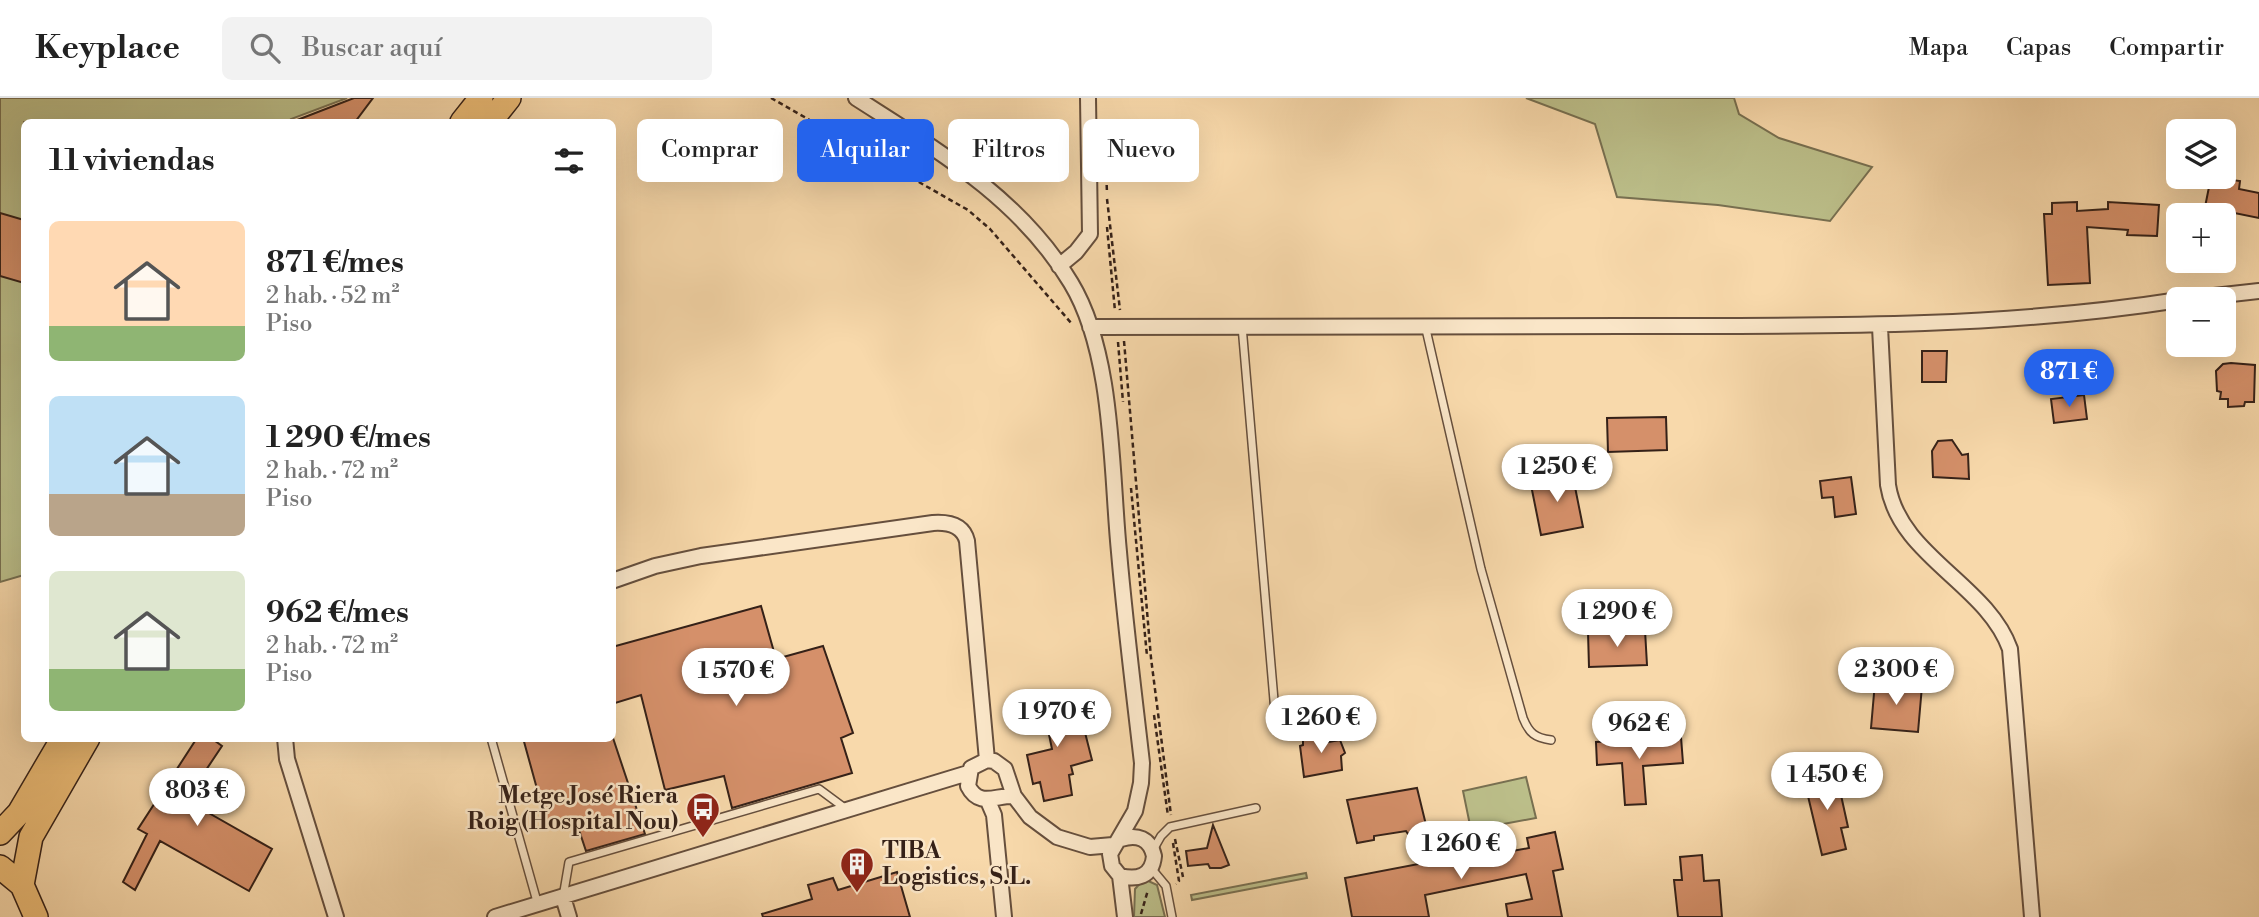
<!DOCTYPE html>
<html lang="es">
<head>
<meta charset="utf-8">
<style>
	:root { --surface:#fff; --page:#f2f2f2; --text:#222; --muted:#767676; --line:#e0e0e0; --accent:#2563eb }
	body { margin:0; font-family:"Libre Bodoni",serif; background:var(--page); color:var(--text); height:100vh; display:flex; flex-direction:column; font-size:26px; white-space:nowrap }
	* { box-sizing:border-box; margin:0 }
	p { font-size:23px; color:var(--muted) }
	.icon { flex:none; width:38px; height:38px; fill:none; stroke:currentColor; stroke-width:2; stroke-linecap:round; stroke-linejoin:round }
	.map { position:relative; flex:1; overflow:hidden }
	.details { position:absolute; left:21px; top:21px; width:595px; height:623px; display:flex; flex-direction:column; background:var(--surface); border-radius:10px; box-shadow:0 7px 28px #0002 }
	.details>* { flex:none }
	.guide { position:absolute; left:637px; top:21px; width:665px; height:63px; display:flex; gap:14px }
	.fabs { position:absolute; left:2166px; top:21px; display:grid; gap:14px }
	.fabs a { display:grid; place-items:center; width:70px; height:70px; border-radius:10px; background:var(--surface); box-shadow:0 7px 28px #0002; font-size:35px }
	.price { position:absolute; translate:-50% -60px; padding:0 16px; border-radius:24px; background:#fff; color:#222; font-size:23px; line-height:46px; filter:drop-shadow(0 2px 4px #0008) }
	.price::after { content:''; position:absolute; left:50%; top:42px; width:21px; height:16px; margin-left:-10px; background:inherit; clip-path:polygon(0 0,100% 0,50% 100%) }
	.price.current { background:var(--accent); color:#fff }
	ul { padding:0; list-style:none }
	li { display:flex; align-items:center; gap:21px; height:175px; padding:0 28px }
	li span { display:grid; place-items:center; flex:none; width:196px; height:140px; border-radius:10px; color:#555 }
	li>.icon { margin-inline-start:auto }
	span .icon { width:84px; height:84px; fill:#fffc; stroke-width:1 }
	li b { font-size:30px }
	h2 { display:flex; justify-content:space-between; align-items:center; height:84px; padding:0 28px; font-size:30px }
	.pill { padding:0 24px; border-radius:10px; background:var(--surface); box-shadow:0 7px 28px #0002; font-size:24px; line-height:63px }
	.pill.current { background:var(--accent); color:#fff }
	header { display:flex; align-items:center; gap:42px; box-sizing:border-box; height:98px; padding:0 35px; background:var(--surface); border-bottom:2px solid var(--line) }
	header strong { font-size:33px }
	nav { display:flex; gap:38px; margin-inline-start:auto; font-size:24px }
	.search { width:490px; height:63px; background:var(--page); display:flex; align-items:center; gap:18px; box-sizing:border-box; padding:0 24px; border-radius:10px; color:var(--muted); font-size:26px }
	.map>svg:first-child { display:block }
</style>
</head>
<body>
<header>
<strong>Keyplace</strong>
<div class="search"><svg class="icon" aria-label="search" viewBox="0 0 24 24"><circle cx="10" cy="10" r="6"/><path d="M15 15l6 6"/></svg>Buscar aquí</div>
<nav><a>Mapa</a><a>Capas</a><a>Compartir</a></nav>
</header>
<div class="map">
<svg width="2259" height="819" viewBox="0 0 2259 819">
	<rect width="100%" height="100%" fill="#f8d9ab"/>
	<filter id="stains"><feTurbulence type="fractalNoise" baseFrequency=".00286" numOctaves="4"/><feColorMatrix values="0 0 0 0 .2 0 0 0 0 .09 0 0 0 0 .02 0 0 0 .5 -.17"/></filter>
	<radialGradient id="worn" r=".72"><stop offset=".6" stop-color="#630" stop-opacity="0"/><stop offset="1" stop-color="#630" stop-opacity=".3"/></radialGradient>
	<path fill="#bcbf8a" stroke="#787051" stroke-width="2" d="M0 0H347L291 21 292 24H24V477L0 484Z
		M1526 0H1734L1739 16 1779 40 1872 69 1830 123 1718 107 1617 99 1595 26Z
		M1526 679 1536 720 1471 732 1463 693Z
		M1306 775 1307 780 1192 802 1191 797Z
		M1144 781 1157 787 1165 819H1134L1135 791Z"/>
	<path fill="#d5906a" stroke="#352118" stroke-width="2" d="M354 0H373L355 24H292Z
		M2211 79 2240 83 2239 91 2259 95V120L2205 109Z
		M2077 104V113L2108 111V104L2159 107 2157 138 2127 137 2128 132 2087 129 2090 185 2048 187 2044 116H2052V105Z
		M0 115 24 122V185L0 178Z
		M1922 253H1947L1946 284H1922Z
		M2231 265 2255 267 2254 304H2245L2244 308 2228 309V301H2220L2221 294 2217 293 2216 273 2223 266Z
		M2084 297 2087 321 2054 325 2051 301Z
		M1666 319 1667 352 1608 354 1607 320Z
		M1952 342 1962 357 1968 356 1969 381 1933 379 1932 353 1938 343Z
		M1572 374 1583 429 1541 437 1530 382Z
		M1851 379 1856 416 1835 419 1833 399 1822 400 1820 383Z
		M761 508 776 561 823 548 853 635 841 640 852 675 732 710 724 678 665 692 641 597 612 606V549Z
		M1645 532 1647 567 1589 569 1588 534Z
		M1875 584 1922 588 1918 634 1871 630Z
		M1054 606 1056 612 1078 607 1092 662 1071 668 1073 676 1069 677 1072 697 1044 703 1040 684 1033 686 1027 657 1052 651 1046 622 1019 629 1015 617Z
		M1328 636V644L1340 642 1345 655 1341 658 1342 672 1304 679 1300 648 1303 647V639Z
		M1681 639 1683 665 1643 668 1646 706 1625 707 1622 665 1597 667 1596 644Z
		M197 640H211L222 648 186 702 272 751 249 793 160 743 135 792 123 784 147 736 138 731Z
		M523 640H613L645 736 586 753 575 720 547 727Z
		M1803 677 1837 679 1848 729 1841 730 1846 751 1822 757Z
		M1417 690 1427 731 1408 736 1406 733 1374 738V742L1357 745 1347 702Z
		M1213 727 1229 767 1221 770H1210L1208 766 1188 768 1186 753 1207 750Z
		M1555 734 1563 771 1553 773 1562 819H1508L1506 806 1532 801 1526 776 1425 797 1429 819H1352L1345 780 1450 760 1449 755 1465 753 1463 748 1476 745 1479 759 1529 750 1527 740Z
		M1702 757 1704 783 1719 782 1722 819H1678L1674 782H1682L1680 759Z
		M897 774 910 819H763L762 816 812 801 808 787 833 780 838 792Z"/>
	<g fill="none" stroke-linecap="round" stroke-linejoin="round">
		<g stroke="#664f3d" stroke-width="10">
			<path id="lane" d="M1425 227 1481 471 1523 620C1529 635 1535 640 1551 642
				M1242 228 1275 614
				M491 640 538 807
				M1153 752 1161 738 1170 729 1256 710
				M1151 770 1166 788 1172 819
				M563 799 569 764 819 691 846 711"/>
		</g>
		<g stroke="#664f3d" stroke-width="18">
			<path id="street" d="M856 0C937 52 1020 100 1071 185 1114 256 1111 373 1119 454 1125 524 1134 595 1142 665L1141 685 1135 713 1110 756 1112 768 1120 778 1125 819
				M1059 168 1076 154 1090 136 1088 0
				M2187 201 2259 193
				M1090 229C1267 228 1444 227 1622 228 1808 228 1994 231 2179 202
				M1880 229 1888 387C1899 458 1987 486 2010 551L2032 819
				M612 483 655 468 701 458 933 425C948 424 963 427 967 443L987 662
				M285 640 287 661 336 819
				M1014 698C996 697 979 710 968 688L971 670 987 662 994 663 1005 671 1014 698 1030 719 1057 739 1090 749 1113 747
				M988 703 994 717 1004 819
				M1120 778C1137 782 1152 779 1154 758 1150 740 1137 736 1121 741
				M563 799 569 819
				M495 819 968 675"/>
		</g>
		<g stroke="#352118" stroke-width="26">
			<path id="primary" d="M462 24 481 0
				M490 24 509 0
				M0 735 19 715 63 640
				M0 769 22 787 36 819
				M22 787 31 739 88 640"/>
		</g>
		<path stroke="#352118" stroke-width="2.5" stroke-dasharray="5 3.5" stroke-linecap="butt" d="M771 0 968 112 990 131 1072 226
			M1106 70 1107 95
			M1107 101 1120 212
			M1107 129 1115 213
			M1124 243 1151 560 1171 717
			M1118 244 1123 304
			M1131 390 1147 558
			M1154 617 1168 718
			M1175 741 1183 779
			M1173 745 1179 783 1176 786
			M1141 816 1148 792"/>
		<use href="#lane" stroke="#fae6c8" stroke-width="7"/>
		<use href="#street" stroke="#fae6c8" stroke-width="14"/>
		<use href="#primary" stroke="#ecbc76" stroke-width="23"/>
	</g>
	<defs>
		<g id="bus-pin" transform="scale(1.75)"><path d="M0 17L-7.5 6A9.5 9.5 0 1 1 7.5 6Z" fill="#8f2418" stroke="#fae6c8"/><path d="M-5-6H5V4H4V6H2V4H-2V6H-4V4H-5ZM-3.5-4V0h7V-4ZM-3.5 1.2v1.5H-2V1.2ZM2 1.2v1.5H3.5V1.2Z" fill="#fff"/></g>
		<g id="building-pin" transform="scale(1.75)"><path d="M0 17L-7.5 6A9.5 9.5 0 1 1 7.5 6Z" fill="#8f2418" stroke="#fae6c8"/><path d="M-4-6H4V6H1V3H-1V6H-4ZM-2.5-4.3h1.7v1.8h-1.7ZM.8-4.3h1.7v1.8H.8ZM-2.5-1h1.7V.8h-1.7ZM.8-1h1.7V.8H.8Z" fill="#fff"/></g>
	</defs>
	<g fill-rule="evenodd">
		<use href="#bus-pin" x="703" y="711"/>
		<use href="#building-pin" x="857" y="766"/>
	</g>
	<g text-anchor="middle" dominant-baseline="central" stroke-width="5" stroke-linejoin="round" paint-order="stroke">
		<g font-size="23" font-weight="bold" fill="#352118" stroke="#fae6c8" text-anchor="end">
			<text x="678" y="698">Metge José Riera<tspan x="678" dy="26">Roig (Hospital Nou)</tspan></text>
			<text x="882" y="753" text-anchor="start">TIBA<tspan x="882" dy="26">Logistics, S.L.</tspan></text>
		</g>
	</g>
	<rect width="100%" height="100%" filter="url(#stains)"/>
	<rect width="100%" height="100%" fill="url(#worn)"/>
</svg>
<div class="fabs">
<a><svg class="icon" aria-label="layers" viewBox="0 0 24 24"><path d="M12 4l9 5-9 5-9-5zM3 14l9 5 9-5"/></svg></a>
<a>+</a>
<a>−</a>
</div>
<b class="price current" style="left:2069px;top:311px">871 €</b>
<b class="price" style="left:1557px;top:406px">1 250 €</b>
<b class="price" style="left:1617px;top:551px">1 290 €</b>
<b class="price" style="left:1896px;top:609px">2 300 €</b>
<b class="price" style="left:736px;top:610px">1 570 €</b>
<b class="price" style="left:1057px;top:651px">1 970 €</b>
<b class="price" style="left:1321px;top:657px">1 260 €</b>
<b class="price" style="left:1639px;top:663px">962 €</b>
<b class="price" style="left:1827px;top:714px">1 450 €</b>
<b class="price" style="left:197px;top:730px">803 €</b>
<b class="price" style="left:1461px;top:783px">1 260 €</b>
<div class="guide">
<a class="pill">Comprar</a>
<a class="pill current">Alquilar</a>
<a class="pill">Filtros</a>
<a class="pill">Nuevo</a>
</div>
<section class="details">
<h2>11 viviendas<svg class="icon" aria-label="filters" viewBox="0 0 24 24"><path d="M4 7h16M4 17h16"/><circle cx="9" cy="7" r="2"/><circle cx="15" cy="17" r="2"/></svg></h2>
<ul>
<li><span style="background:linear-gradient(#ffd9b3 75%,#8fb573 0)"><svg class="icon" aria-label="home" viewBox="0 0 24 24"><path d="M3 11l9-7 9 7M6 9v11h12V9"/></svg></span><div><b>871 €/mes</b><p>2 hab. · 52 m²</p><p>Piso</p></div></li>
<li><span style="background:linear-gradient(#bfe0f5 70%,#b9a48a 0)"><svg class="icon" aria-label="home" viewBox="0 0 24 24"><path d="M3 11l9-7 9 7M6 9v11h12V9"/></svg></span><div><b>1 290 €/mes</b><p>2 hab. · 72 m²</p><p>Piso</p></div></li>
<li><span style="background:linear-gradient(#dfe7d0 70%,#8fb573 0)"><svg class="icon" aria-label="home" viewBox="0 0 24 24"><path d="M3 11l9-7 9 7M6 9v11h12V9"/></svg></span><div><b>962 €/mes</b><p>2 hab. · 72 m²</p><p>Piso</p></div></li>
</ul>
</section>
</div>
</body>
</html>
